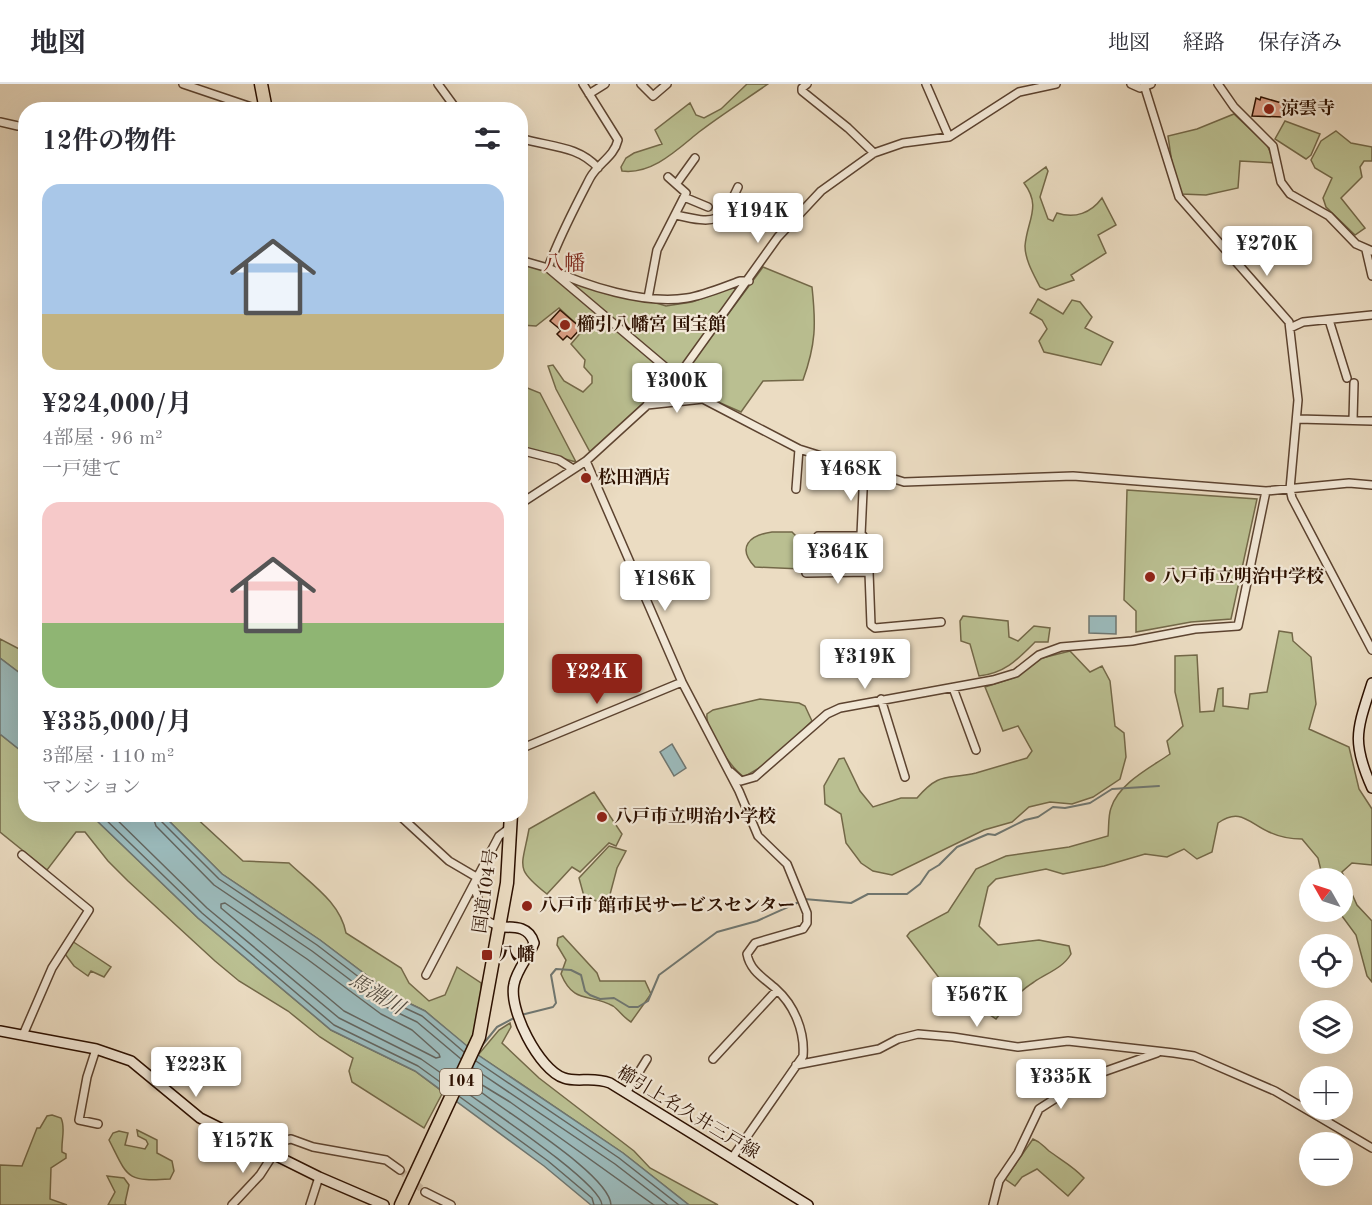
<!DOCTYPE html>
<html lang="ja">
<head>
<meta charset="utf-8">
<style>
	:root { --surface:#fff; --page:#f7f7f7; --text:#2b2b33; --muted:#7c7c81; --line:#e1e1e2; --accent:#8f2418 }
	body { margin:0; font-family:"Old Standard TT","Noto Serif JP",serif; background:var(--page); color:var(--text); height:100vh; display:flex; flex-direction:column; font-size:22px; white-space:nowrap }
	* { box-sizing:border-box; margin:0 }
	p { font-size:20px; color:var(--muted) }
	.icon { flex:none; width:33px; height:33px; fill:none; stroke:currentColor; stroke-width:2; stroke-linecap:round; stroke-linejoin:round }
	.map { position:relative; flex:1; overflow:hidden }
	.sheet { position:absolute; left:18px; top:18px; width:510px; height:720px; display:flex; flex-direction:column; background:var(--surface); border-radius:24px; box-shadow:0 6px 24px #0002 }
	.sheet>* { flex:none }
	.needle { width:39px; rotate:309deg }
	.fabs { position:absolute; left:1299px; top:784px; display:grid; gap:12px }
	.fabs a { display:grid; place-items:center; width:54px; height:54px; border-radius:50%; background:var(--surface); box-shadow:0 6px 24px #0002; font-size:30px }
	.price { position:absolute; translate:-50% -51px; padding:0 14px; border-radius:6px; background:#fff; color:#222; font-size:20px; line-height:39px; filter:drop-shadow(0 2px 3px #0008) }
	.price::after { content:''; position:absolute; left:50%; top:36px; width:18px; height:14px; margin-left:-9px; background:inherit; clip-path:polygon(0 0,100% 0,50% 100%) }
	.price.current { background:var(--accent); color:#fff }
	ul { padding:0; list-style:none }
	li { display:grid; align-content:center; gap:12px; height:318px; padding:0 24px }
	li span { display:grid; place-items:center; height:186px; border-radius:18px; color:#555 }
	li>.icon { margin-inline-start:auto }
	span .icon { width:108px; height:108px; fill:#fffc; stroke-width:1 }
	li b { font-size:26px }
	h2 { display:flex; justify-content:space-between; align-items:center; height:72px; padding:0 24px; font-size:26px }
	header { display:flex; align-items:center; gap:36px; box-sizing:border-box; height:84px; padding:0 30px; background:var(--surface); border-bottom:2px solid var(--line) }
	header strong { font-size:28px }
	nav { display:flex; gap:33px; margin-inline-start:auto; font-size:21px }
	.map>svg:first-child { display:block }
</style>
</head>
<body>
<header>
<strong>地図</strong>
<nav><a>地図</a><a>経路</a><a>保存済み</a></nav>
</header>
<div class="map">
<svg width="1372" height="1121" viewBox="0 0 1372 1121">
	<rect width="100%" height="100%" fill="#ebdcc2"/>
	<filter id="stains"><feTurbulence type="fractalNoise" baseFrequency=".00333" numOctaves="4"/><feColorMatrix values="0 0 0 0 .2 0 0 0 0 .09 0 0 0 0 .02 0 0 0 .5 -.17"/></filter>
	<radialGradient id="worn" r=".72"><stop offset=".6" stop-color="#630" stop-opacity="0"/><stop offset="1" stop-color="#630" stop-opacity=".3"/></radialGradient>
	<path fill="#babf91" stroke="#736848" stroke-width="1.5" d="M747 0H768C745 16 721 31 699 48 678 65 652 91 622 87L621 83 626 74 634 69 662 60 655 46 690 19 696 31 704 34 721 25Z
		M1234 30 1267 61 1275 79 1240 77 1238 104 1206 111 1181 110 1173 86 1168 52 1197 45Z
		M1285 37 1320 50 1311 71 1306 75 1275 55Z
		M1336 47 1351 59 1372 63V77H1364L1360 83 1362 93 1341 114 1365 144 1355 151 1326 123 1323 114 1332 94 1315 84 1311 76 1321 57Z
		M1046 83 1048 87 1040 113 1048 135 1053 137 1057 129C1075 135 1091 129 1102 114L1116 141 1098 151 1106 169 1071 191 1074 196 1046 206 1040 203C1034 191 1025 176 1025 162 1027 136 1042 123 1024 99Z
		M521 178 666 222 692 218 737 202 736 208 680 286 590 368 556 305 548 282 553 281 564 297 583 308 592 299V292L584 283 585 276 571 260 583 246 559 224 536 242 521 241Z
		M763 183 812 203C816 240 816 260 803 296L763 297 741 328 709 314 682 292Z
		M1038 215 1063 230 1072 216 1080 218 1092 233 1085 244 1113 258 1101 281 1044 268 1039 257 1047 245 1042 236 1030 229Z
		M520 301 540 309 576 378 521 363Z
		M1127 406 1257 415 1231 535 1191 538 1136 548V527L1124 516Z
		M772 448H792L798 454 801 485 755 483C736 463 750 451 772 448Z
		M963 532 1008 537 1009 553 1018 557 1034 542 1050 544 1048 558H1035C1017 576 1005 589 979 592L970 560 961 557 960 537Z
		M1279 547 1292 549 1293 557 1311 573 1316 620 1309 645 1349 663 1359 705 1372 725V781L1352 779 1342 788 1357 821 1372 837V898L1367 892 1356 851 1339 828H1342V795H1323L1318 774 1302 755C1290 755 1280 753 1269 748 1249 739 1240 723 1218 739L1212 768 1197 775 1184 765 1167 773 1145 770 1104 782 1063 790 1046 785 996 795 988 803 979 842 998 861 1039 856 1069 862 1071 870C1063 884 1047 889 1034 898 1021 906 1006 922 996 935L943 899 907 852 910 848 948 828 976 785 1006 772 1069 763 1108 752C1109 743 1108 732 1111 724 1119 699 1150 684 1170 670L1167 657 1183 642 1175 608V572L1197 571 1200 628 1214 627 1218 605 1223 604V622L1248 625 1250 610 1267 608Z
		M0 555 25 568V593L0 574Z
		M1070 567 1090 588 1102 582 1110 597 1115 642 1124 649 1126 673 1120 695 1093 713 1072 720 1050 718 1029 723 1012 738 984 746 892 791 873 787 861 779 846 759 841 730 825 720 824 702 839 675 844 674 860 707 873 723 901 714H917C940 687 947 696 976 689 993 684 1010 679 1027 674L1032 667 1018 642 1003 647 985 603 1016 593 1042 574Z
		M760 615 799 619 805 622 812 637 769 678 744 693C731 684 705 646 707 630L713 626Z
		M0 650 25 670 26 730 91 731 198 834 331 946 415 987 443 1008 424 1044 352 998 349 987 353 974 320 953 288 927 239 897 215 877 128 797 108 777 85 748H76L47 786 0 748Z
		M594 708 622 750 616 762 609 759 580 788 572 783 547 810C514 784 522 784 529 745Z
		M163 731H193L243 777 289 779C311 800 340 818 346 849L401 884 409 899 429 917 445 911 457 883 481 899 483 950 471 966 425 927 394 912 320 856 222 790Z
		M609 762 626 767 617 784 608 818 606 821 587 813 585 816 579 794Z
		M563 852 597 889 600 897H645L651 910 631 938C624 934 619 926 613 922 590 909 574 921 561 890L566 876 557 861 558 854Z
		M72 857 111 883 104 893 91 887 88 892 74 882 65 870Z
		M510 939 511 943 502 959 539 994 634 1067 650 1084 718 1121H689L623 1069 478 971 499 946Z
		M52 1031 61 1034C66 1044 61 1056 62 1068L66 1070V1074L51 1084 50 1115 67 1121H0V1081L22 1082 37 1044H40L47 1032Z
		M137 1046 157 1056V1069L172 1077 174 1087 170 1095C125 1098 128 1093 109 1056L113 1049 119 1047 128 1049 125 1061 145 1065 148 1060 146 1056 138 1052Z
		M1033 1055C1041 1058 1043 1062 1049 1067 1061 1076 1073 1082 1084 1094L1068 1112 1037 1085 1022 1093 1015 1102 1005 1095Z
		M107 1092 124 1094 129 1101 125 1119 126 1121H108L115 1108Z"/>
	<path fill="#9bbabb" stroke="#6f7670" stroke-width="1.5" d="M1089 532H1116V550L1089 549Z
		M0 574 25 593V670L0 650Z
		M672 660 686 684 674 692 660 668Z
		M91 731H163L222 790 320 856 394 912 425 927 478 971 623 1069 689 1121H591L544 1082 415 987 331 946 198 834Z"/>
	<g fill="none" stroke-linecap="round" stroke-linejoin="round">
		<path stroke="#64655e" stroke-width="1.5" d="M100 730 202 829 334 941 418 982 447 1003
			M111 730 207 824 339 934 421 975 451 996
			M152 730 156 742 214 801 312 867 386 923 417 938 461 975
			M160 730 161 737 219 795 317 861 390 917 422 932 464 968
			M225 819 307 875 381 930 412 946 439 970 440 973 436 974 344 927 221 824V820Z
			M476 977 619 1074 679 1121
			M473 984 615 1080 668 1121
			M469 993 510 1018 654 1121
			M467 997C494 1022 610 1089 611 1121
			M463 1006C486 1023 601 1099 602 1121
			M460 1013 548 1077 592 1114 594 1121"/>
		<path stroke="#6f7670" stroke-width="2" d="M804 815 851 819 868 810H907L920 800 929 787 939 781 957 763 988 750 995 751 1025 736 1038 733 1053 723 1065 724 1090 719 1112 705 1159 702
			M521 931 553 923 556 919 551 891 556 885 571 886 581 891 585 907 590 911 600 915 614 914 629 923H638L648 917 659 891 717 848 757 837 799 818
			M480 964 497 943 516 933"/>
	</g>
	<path fill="#dfa289" stroke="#2c1000" stroke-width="1.5" d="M1261 13 1285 20 1283 33 1252 32 1256 14 1260 16Z
		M560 226 581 244 571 255 567 252 563 256 557 250 561 246 550 237Z"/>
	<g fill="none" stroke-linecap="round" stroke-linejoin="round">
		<path stroke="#cebda5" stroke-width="7" stroke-dasharray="7 3.5" stroke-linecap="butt" d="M400 1086 425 1108"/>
		<g stroke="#5c4330" stroke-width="10">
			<path id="street" d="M183 0 260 26
				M438 0 457 26
				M583 0 618 56C614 73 598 79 590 94 575 123 559 153 548 184 585 202 646 221 687 214 705 211 723 203 740 197H749
				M641 0 653 12 667 0
				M807 0 802 4V7L848 44 874 69
				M926 0 949 53
				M1131 0 1140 4 1151 0
				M1218 0 1234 23 1273 62 1281 98 1290 110 1329 132 1356 160 1372 167
				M1145 4 1179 113 1289 238 1298 316 1290 405 1292 414 1372 566
				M589 10 605 0
				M0 38 18 42
				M520 54C548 63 578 61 598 84
				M677 99 695 74
				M684 113 708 123
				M676 131C716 140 721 140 738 103
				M1366 166 1372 192
				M520 176 548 184 703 315 799 365 904 398 1073 392 1266 407 1349 399 1372 401
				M648 214 657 166 686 109 668 93
				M1329 236 1347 294
				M1290 244 1303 238 1372 231
				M647 321 703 315
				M1298 335 1372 337
				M1353 336 1354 299
				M520 366 559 376 573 385
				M586 377 682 598 739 707 758 752 787 780 807 829V839L803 845 755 859 747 870C750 887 764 894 776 905 794 921 805 947 803 972L732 1074
				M796 405 799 365
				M520 420 586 377 677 294 778 153 821 107 874 69 903 59 949 53 1019 8 1056 0
				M861 451 864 385
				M818 452H863L869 488 871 541 875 544 941 538
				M806 489 869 488
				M953 604 976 666
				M881 615 905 693
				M520 665 682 598
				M731 688 741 697 755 693 827 630 840 624 993 596 1016 589 1039 571 1061 563 1132 557 1195 545 1238 542 1266 407
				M398 730 449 777 478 794
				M22 771 89 826 52 884 23 951
				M474 802 485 836 500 843
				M426 891 499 752 511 743
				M96 965 87 993 79 1036 98 1040
				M713 975 777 906
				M796 981 879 965 898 955 918 950 953 953 1018 963 1068 957 1174 969 1194 972 1275 1007 1372 1064
				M626 1009 647 975
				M425 1108 451 1121
				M232 1121 260 1091 282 1057 291 1055 313 1063 386 1076 400 1086
				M310 1121 319 1093
				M993 1121 999 1097 1018 1069 1039 1025 1089 993 1157 969"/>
		</g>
		<g stroke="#2c1000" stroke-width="12">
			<path id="secondary" d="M1372 599C1357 646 1351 657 1372 704
				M500 843C515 843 529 842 534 859 529 873 517 885 514 900 508 925 539 986 564 994 578 999 592 992 610 999L808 1121
				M0 947 96 965 131 977 200 1034 319 1093 384 1121"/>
		</g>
		<g stroke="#2c1000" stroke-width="15">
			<path id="highway" d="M261 0 266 26
				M401 1121 479 953 507 799 511 730"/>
		</g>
		<use href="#street" stroke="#f2e8d7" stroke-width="7"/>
		<use href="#secondary" stroke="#f2e8d7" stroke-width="9"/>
		<use href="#highway" stroke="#ebdcc2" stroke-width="12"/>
	</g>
	<g fill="#8f2418" stroke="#f2e8d7" stroke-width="2">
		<circle cx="1269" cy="25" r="6"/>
		<circle cx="565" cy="241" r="6"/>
		<circle cx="586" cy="394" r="6"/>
		<circle cx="1150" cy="493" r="6"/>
		<circle cx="602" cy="733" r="6"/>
		<circle cx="527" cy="822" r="6"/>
		<rect x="481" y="865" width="12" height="12" rx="3"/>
	</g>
	<g text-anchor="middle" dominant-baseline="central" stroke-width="4.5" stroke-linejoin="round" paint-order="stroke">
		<rect fill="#f2e8d7" stroke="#675140" stroke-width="1.5" x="440" y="985" width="42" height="26" rx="4.5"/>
		<g font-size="16" font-weight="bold" fill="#2c1000">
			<text x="461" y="998">104</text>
		</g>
		<g font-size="18" font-weight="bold" fill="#2c1000" stroke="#f2e8d7" text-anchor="start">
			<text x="1281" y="25">涼雲寺</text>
			<text x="577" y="241">櫛引八幡宮 国宝館</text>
			<text x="598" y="394">松田酒店</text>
			<text x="1162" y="493">八戸市立明治中学校</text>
			<text x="614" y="733">八戸市立明治小学校</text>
			<text x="539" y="822">八戸市 館市民サービスセンター</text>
			<text x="499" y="871">八幡</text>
		</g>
		<g font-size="18" fill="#2c1000" stroke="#f2e8d7">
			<text transform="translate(486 807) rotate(-82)">国道104号</text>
			<text transform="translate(688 1029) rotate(31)">櫛引上名久井三戸線</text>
		</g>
		<g font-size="20" font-style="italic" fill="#534c41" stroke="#f2e8d7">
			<text transform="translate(376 911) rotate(31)">馬淵川</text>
		</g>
		<g font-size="21" fill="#7a1f14" stroke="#f2e8d7">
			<text x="564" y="180">八幡</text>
		</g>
	</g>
	<rect width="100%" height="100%" filter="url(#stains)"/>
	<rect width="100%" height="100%" fill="url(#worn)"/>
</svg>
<div class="fabs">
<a><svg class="needle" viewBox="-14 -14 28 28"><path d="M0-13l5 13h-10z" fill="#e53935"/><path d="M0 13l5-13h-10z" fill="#7c7c81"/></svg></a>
<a><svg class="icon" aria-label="locate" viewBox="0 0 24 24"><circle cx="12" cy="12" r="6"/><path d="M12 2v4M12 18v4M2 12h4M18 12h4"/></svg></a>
<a><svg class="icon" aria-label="layers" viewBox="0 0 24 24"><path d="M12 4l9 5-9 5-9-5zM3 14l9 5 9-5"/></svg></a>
<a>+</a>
<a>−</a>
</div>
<b class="price" style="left:758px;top:160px">¥194K</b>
<b class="price" style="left:1267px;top:193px">¥270K</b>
<b class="price" style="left:677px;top:330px">¥300K</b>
<b class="price" style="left:851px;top:418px">¥468K</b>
<b class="price" style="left:838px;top:501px">¥364K</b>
<b class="price" style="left:665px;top:528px">¥186K</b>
<b class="price" style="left:865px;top:606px">¥319K</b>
<b class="price current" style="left:597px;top:621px">¥224K</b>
<b class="price" style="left:977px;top:944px">¥567K</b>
<b class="price" style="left:196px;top:1014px">¥223K</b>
<b class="price" style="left:1061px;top:1026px">¥335K</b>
<b class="price" style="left:243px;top:1090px">¥157K</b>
<section class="sheet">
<h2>12件の物件<svg class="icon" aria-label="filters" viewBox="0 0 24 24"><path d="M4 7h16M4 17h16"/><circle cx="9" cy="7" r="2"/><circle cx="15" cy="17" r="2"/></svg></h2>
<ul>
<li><span style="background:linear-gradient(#a9c7e8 70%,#c2b280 0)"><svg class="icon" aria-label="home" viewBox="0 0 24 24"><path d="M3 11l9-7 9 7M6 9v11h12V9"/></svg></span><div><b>¥224,000/月</b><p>4部屋 · 96 m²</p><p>一戸建て</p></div></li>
<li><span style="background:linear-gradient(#f6c9c9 65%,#8fb573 0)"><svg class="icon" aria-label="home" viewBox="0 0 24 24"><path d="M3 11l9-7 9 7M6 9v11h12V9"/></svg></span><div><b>¥335,000/月</b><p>3部屋 · 110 m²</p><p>マンション</p></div></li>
</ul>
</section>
</div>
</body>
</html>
